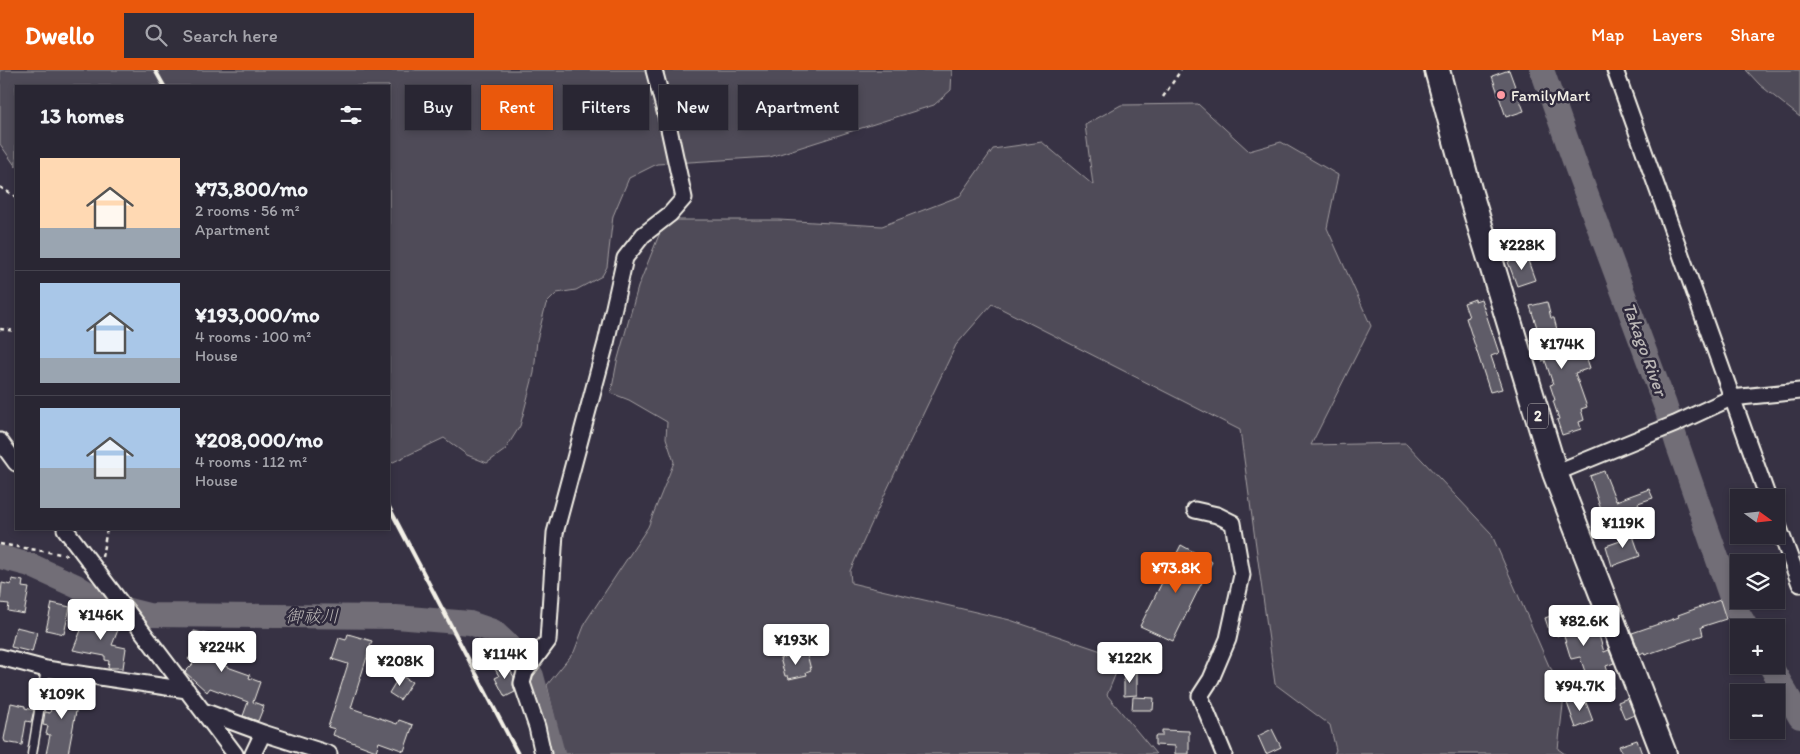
<!DOCTYPE html>
<html lang="en">
<head>
<meta charset="utf-8">
<style>
	:root { --surface:#292633; --page:#312e3b; --text:#f1f3f6; --muted:#a5a5ac; --line:#45434e; --accent:#ea580c }
	body { margin:0; font-family:Itim,"Klee One",sans-serif; background:var(--page); color:var(--text); height:100vh; display:flex; flex-direction:column; font-size:19px; white-space:nowrap }
	* { box-sizing:border-box; margin:0 }
	p { font-size:16px; color:var(--muted) }
	.icon { flex:none; width:28px; height:28px; fill:none; stroke:currentColor; stroke-width:2; stroke-linecap:round; stroke-linejoin:round }
	.map { position:relative; flex:1; overflow:hidden }
	.side { position:absolute; left:15px; top:15px; width:375px; height:445px; display:flex; flex-direction:column; background:var(--surface); border-radius:0px; box-shadow:0 2px 8px #0003,0 0 0 1px var(--line) }
	.side>* { flex:none }
	.banner { position:absolute; left:405px; top:15px; width:475px; height:45px; display:flex; gap:10px }
	.needle { width:32px; rotate:105deg }
	.buttons { position:absolute; left:1730px; top:419px; display:grid; gap:10px }
	.buttons a { display:grid; place-items:center; width:55px; height:55px; border-radius:0px; background:var(--surface); box-shadow:0 2px 8px #0003,0 0 0 1px var(--line); font-size:25px }
	.price { position:absolute; translate:-50% -42px; padding:0 11px; border-radius:5px; background:#fff; color:#222; font-size:16px; line-height:32px; filter:drop-shadow(0 1px 2px #0008) }
	.price::after { content:''; position:absolute; left:50%; top:30px; width:15px; height:11px; margin-left:-8px; background:inherit; clip-path:polygon(0 0,100% 0,50% 100%) }
	.price.on { background:var(--accent); color:#fff }
	ul { padding:0; list-style:none }
	li { display:flex; align-items:center; gap:15px; height:125px; padding:0 25px }
	li+li { border-top:1px solid var(--line) }
	li span { display:grid; place-items:center; flex:none; width:140px; height:100px; border-radius:0px; color:#555 }
	li>.icon { margin-inline-start:auto }
	span .icon { width:60px; height:60px; fill:#fffc; stroke-width:1 }
	li b { font-size:21px }
	h2 { display:flex; justify-content:space-between; align-items:center; height:60px; padding:0 25px; font-size:21px }
	.tag { padding:0 18px; border-radius:0px; background:var(--surface); box-shadow:0 2px 8px #0003,0 0 0 1px var(--line); font-size:18px; line-height:45px }
	.tag.on { background:var(--accent); color:#fff }
	header { display:flex; align-items:center; gap:30px; box-sizing:border-box; height:70px; padding:0 25px; background:var(--accent); color:#fff }
	header strong { font-size:24px }
	nav { display:flex; gap:28px; margin-inline-start:auto; font-size:18px }
	.search { width:350px; height:45px; background:var(--page); display:flex; align-items:center; gap:12px; box-sizing:border-box; padding:0 18px; border-radius:0px; color:var(--muted); font-size:19px }
	.map>svg:first-child { display:block }
</style>
</head>
<body>
<header>
<strong>Dwello</strong>
<div class="search"><svg class="icon" aria-label="search" viewBox="0 0 24 24"><circle cx="10" cy="10" r="6"/><path d="M15 15l6 6"/></svg>Search here</div>
<nav><a>Map</a><a>Layers</a><a>Share</a></nav>
</header>
<div class="map">
<svg width="1800" height="684" viewBox="0 0 1800 684">
	<rect width="100%" height="100%" fill="#373244"/>
	<filter id="ink" filterUnits="userSpaceOnUse"><feTurbulence type="fractalNoise" baseFrequency=".02" numOctaves="2"/><feDisplacementMap in="SourceGraphic" scale="10" xChannelSelector="R" yChannelSelector="G"/><feConvolveMatrix kernelMatrix="1 2 1 2 8 2 1 2 1" color-interpolation-filters="sRGB"/></filter>
	<g filter="url(#ink)">
		<path fill="#504b59" stroke="#a29ea0" d="M0 0H952L951 20 934 35 770 87 657 94 629 108 613 146 607 197 602 206 576 220 557 223 546 234 537 270 534 303 520 356 505 380 487 393 467 385 444 368 389 394V16H16V97L0 74Z
			M1746 0H1800V47L1760 15Z
			M1198 34 1249 81 1281 72 1338 105 1327 158 1371 256 1311 375 1406 373 1491 463 1549 596 1565 617 1558 679 1565 684H1334L1336 680 1330 655 1275 614 1240 360 992 234 956 275 884 426 850 501 851 513 1010 550 1122 588 1107 625 1156 684H563L547 615 574 582 586 551 648 457 674 392 666 368 667 352 629 330 611 323 617 292 638 217 665 150H779L882 156 960 126 993 79 1042 72 1093 115 1085 55 1121 35Z"/>
		<g fill="none" stroke-linecap="round" stroke-linejoin="round">
			<path stroke="#726e77" stroke-width="24" d="M1542 0 1577 99 1665 335 1677 373 1734 536 1747 558
				M0 487 30 495 76 516 108 535 148 545 396 547 470 553 493 561 520 586 532 606 553 684
				M1770 595 1800 647"/>
		</g>
		<path fill="#5f5c67" stroke="#f4f1e8" d="M1509 0 1524 41 1506 47 1492 6Z
			M1526 185 1535 210 1517 216 1508 192Z
			M1475 229V231L1481 229 1499 283 1491 286 1502 319 1490 322 1466 248 1469 247 1464 233Z
			M1547 232 1551 248H1554L1561 275 1580 268 1590 298 1575 303 1587 337 1581 339 1584 350 1579 352 1581 359 1562 365 1557 350 1559 349 1553 331 1555 330 1550 315 1553 314 1545 290 1542 291 1538 280 1544 279 1530 236Z
			M1604 401 1616 431 1649 419 1653 428 1638 433 1643 446 1631 450 1626 437 1603 446 1590 406Z
			M1631 460 1640 486 1612 496 1606 476 1623 470 1621 463Z
			M1181 475 1212 492 1173 571 1140 556Z
			M12 509 23 511 22 517 29 518 24 544 8 541 9 534 0 533 2 513 11 515Z
			M1720 530 1726 549 1701 557 1703 565 1645 585 1644 582 1640 584 1632 563 1679 547 1678 545Z
			M52 533 70 537 64 564 46 560Z
			M1577 536 1585 555 1595 552 1604 582 1609 580 1614 593 1606 596 1613 618 1593 625 1580 587 1571 589 1563 563 1557 566 1554 558 1549 560 1545 548Z
			M88 543 120 555 112 575 126 578 123 598H108L109 591 105 590V586L73 580Z
			M16 557 37 562 32 582 11 577Z
			M194 561 214 566V564L226 566 219 594 250 605 249 608 260 612 253 632 264 636 258 651 243 646 248 632 210 618 207 622 185 602 193 594 188 589 200 576 192 574Z
			M348 564 372 571 351 638 397 654 399 650 413 655 404 681 379 672 376 681 333 665 335 659 328 657 348 594 332 589 339 568 346 570Z
			M802 583V585L807 584 811 600 806 602 807 605 789 609 788 606H785L780 588Z
			M506 593 514 607 513 615 515 622 505 627 495 608 499 606 495 599Z
			M1124 603H1137V625L1124 626Z
			M400 605 412 612 400 630 389 623Z
			M67 612 79 613 78 619 80 620 68 684H46L50 665 46 664 48 656 43 655 45 642 50 643 51 638H54L57 621 62 622 63 617H66Z
			M1133 627 1154 628 1153 640H1132Z
			M1584 627 1593 651 1576 658 1567 633Z
			M1628 628 1634 645 1625 649 1618 632Z
			M11 633 25 636V638L34 640 31 652 26 651 22 675 5 672 4 669Z
			M1272 659 1281 677 1266 684 1258 666Z
			M1162 660 1189 661V684H1175V676L1155 675V666H1162Z
			M1637 670 1642 684H1622L1619 676Z"/>
		<g fill="none" stroke-linecap="round" stroke-linejoin="round">
			<g stroke="#f4f1e8" stroke-width="11">
				<path id="lane" d="M32 684 46 599"/>
			</g>
			<g stroke="#f4f1e8" stroke-width="19">
				<path id="street" d="M1615 0 1768 428
					M0 371 16 393
					M1555 403 1675 354 1731 328 1800 321
					M1195 440 1217 445 1233 453 1242 505 1228 569 1211 609 1200 626 1224 684
					M1776 450 1800 514
					M65 459 235 684
					M0 587 46 599 187 620
					M203 641 263 663
					M253 684 263 663 329 684
					M543 684 537 657 522 613 525 602 548 571 555 463 606 273 625 188 643 165 670 144 684 128 666 45 654 0"/>
			</g>
			<g stroke="#f4f1e8" stroke-width="28">
				<path id="primary" d="M1437 0 1470 123 1555 403 1664 684"/>
			</g>
			<path stroke="#f4f1e8" stroke-width="2.5" stroke-dasharray="4 4" stroke-linecap="butt" d="M1163 27 1181 0
				M0 117 16 127
				M0 259 16 261
				M0 474 67 485
				M102 487 107 459"/>
			<use href="#lane" stroke="#2f2a3d" stroke-width="8"/>
			<use href="#street" stroke="#2f2a3d" stroke-width="15"/>
			<use href="#primary" stroke="#2f2a3d" stroke-width="24"/>
			<path stroke="#f4f1e8" stroke-width="4" d="M155 0 164 16
				M389 437 518 684"/>
		</g>
	</g>
	<circle fill="#ff9aa2" stroke="#2f2a3d" stroke-width="2" cx="1501" cy="25" r="5"/>
	<g text-anchor="middle" dominant-baseline="central" stroke-width="5" stroke-linejoin="round" paint-order="stroke">
		<rect fill="#2f2a3d" stroke="#b9b5b5" stroke-width="1" x="1528" y="333.5" width="20" height="25" rx="4"/>
		<g font-size="15" font-weight="bold" fill="#f4f1e8">
			<text x="1538" y="346">2</text>
		</g>
		<g font-size="16" fill="#f4f1e8" stroke="#2f2a3d" text-anchor="start">
			<text x="1511" y="25">FamilyMart</text>
		</g>
		<g font-size="18" font-style="italic" fill="#bab6b5" stroke="#2f2a3d">
			<text transform="translate(1645 279) rotate(70)">Takago River</text>
			<text x="312" y="546">御祓川</text>
		</g>
	</g>
</svg>
<div class="buttons">
<a><svg class="needle" viewBox="-14 -14 28 28"><path d="M0-13l5 13h-10z" fill="#e53935"/><path d="M0 13l5-13h-10z" fill="#a5a5ac"/></svg></a>
<a><svg class="icon" aria-label="layers" viewBox="0 0 24 24"><path d="M12 4l9 5-9 5-9-5zM3 14l9 5 9-5"/></svg></a>
<a>+</a>
<a>−</a>
</div>
<b class="price" style="left:1522px;top:201px">¥228K</b>
<b class="price" style="left:1562px;top:300px">¥174K</b>
<b class="price" style="left:1623px;top:479px">¥119K</b>
<b class="price on" style="left:1176px;top:524px">¥73.8K</b>
<b class="price" style="left:101px;top:571px">¥146K</b>
<b class="price" style="left:1584px;top:577px">¥82.6K</b>
<b class="price" style="left:796px;top:596px">¥193K</b>
<b class="price" style="left:222px;top:603px">¥224K</b>
<b class="price" style="left:505px;top:610px">¥114K</b>
<b class="price" style="left:1130px;top:614px">¥122K</b>
<b class="price" style="left:400px;top:617px">¥208K</b>
<b class="price" style="left:1580px;top:642px">¥94.7K</b>
<b class="price" style="left:62px;top:650px">¥109K</b>
<div class="banner">
<a class="tag">Buy</a>
<a class="tag on">Rent</a>
<a class="tag">Filters</a>
<a class="tag">New</a>
<a class="tag">Apartment</a>
</div>
<section class="side">
<h2>13 homes<svg class="icon" aria-label="filters" viewBox="0 0 24 24"><path d="M4 7h16M4 17h16"/><circle cx="9" cy="7" r="2"/><circle cx="15" cy="17" r="2"/></svg></h2>
<ul>
<li><span style="background:linear-gradient(#ffd9b3 70%,#9aa5b1 0)"><svg class="icon" aria-label="home" viewBox="0 0 24 24"><path d="M3 11l9-7 9 7M6 9v11h12V9"/></svg></span><div><b>¥73,800/mo</b><p>2 rooms · 56 m²</p><p>Apartment</p></div></li>
<li><span style="background:linear-gradient(#a9c7e8 75%,#9aa5b1 0)"><svg class="icon" aria-label="home" viewBox="0 0 24 24"><path d="M3 11l9-7 9 7M6 9v11h12V9"/></svg></span><div><b>¥193,000/mo</b><p>4 rooms · 100 m²</p><p>House</p></div></li>
<li><span style="background:linear-gradient(#a9c7e8 60%,#9aa5b1 0)"><svg class="icon" aria-label="home" viewBox="0 0 24 24"><path d="M3 11l9-7 9 7M6 9v11h12V9"/></svg></span><div><b>¥208,000/mo</b><p>4 rooms · 112 m²</p><p>House</p></div></li>
</ul>
</section>
</div>
</body>
</html>
